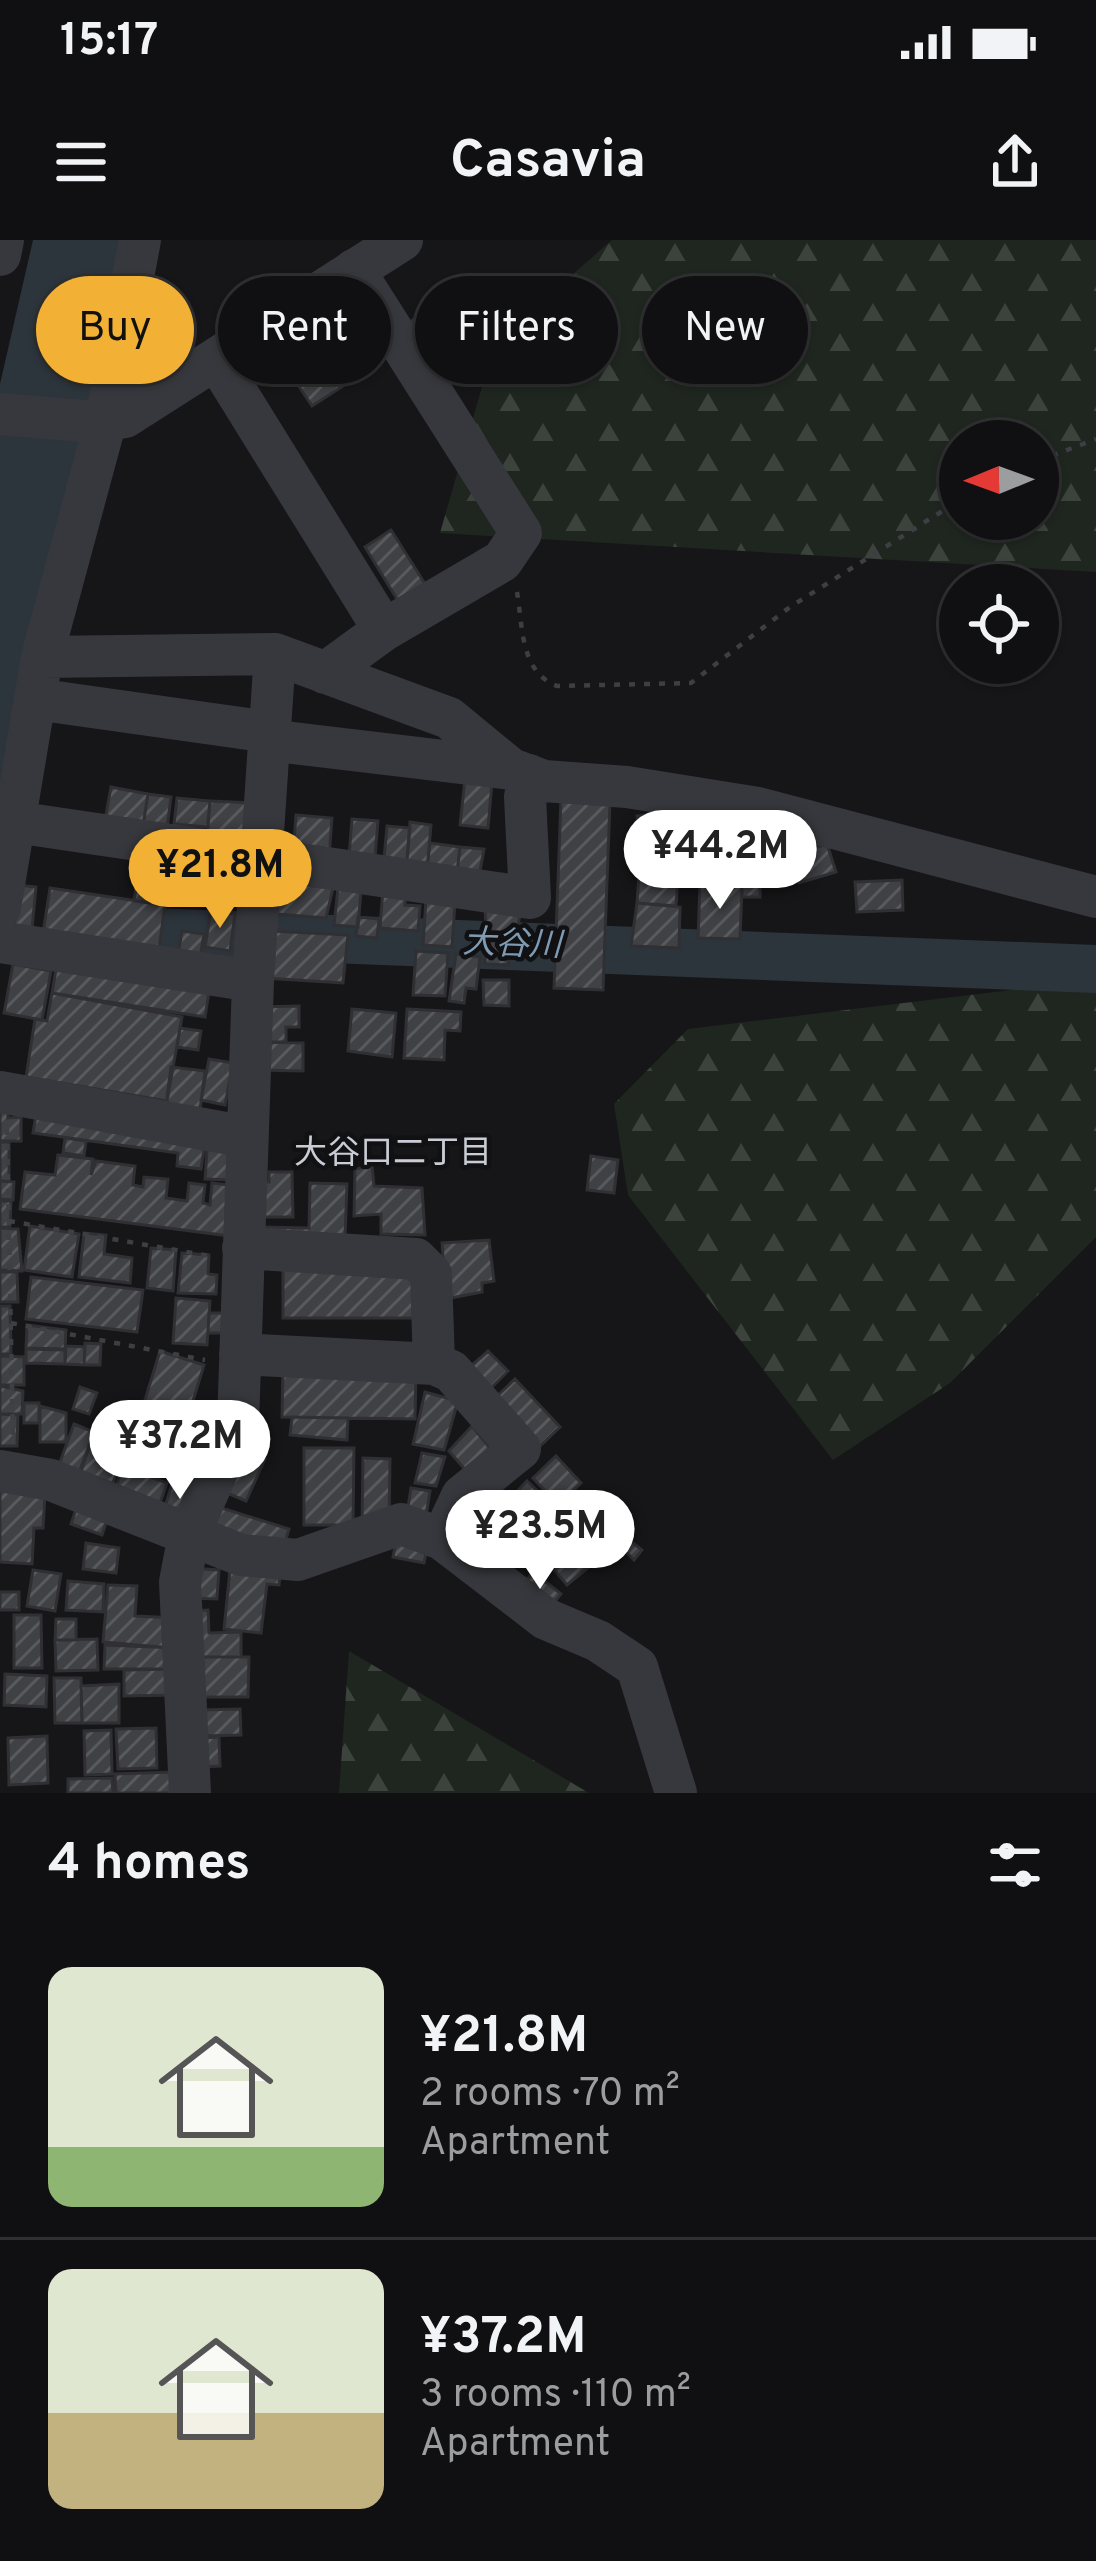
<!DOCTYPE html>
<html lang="en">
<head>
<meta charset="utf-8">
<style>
	:root { --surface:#101012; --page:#1e1e20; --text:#f1f3f6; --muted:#9c9d9f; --line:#303032; --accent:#f2b134 }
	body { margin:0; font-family:Overpass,"Noto Sans JP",sans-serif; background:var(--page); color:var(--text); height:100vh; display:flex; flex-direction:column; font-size:45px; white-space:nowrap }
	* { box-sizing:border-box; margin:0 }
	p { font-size:39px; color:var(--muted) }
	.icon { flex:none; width:66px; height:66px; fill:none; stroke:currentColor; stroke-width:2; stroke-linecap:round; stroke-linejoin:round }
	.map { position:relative; height:1553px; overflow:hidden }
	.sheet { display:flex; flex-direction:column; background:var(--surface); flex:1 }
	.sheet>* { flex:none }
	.banner { position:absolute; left:36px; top:36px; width:1026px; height:108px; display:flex; gap:24px }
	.needle { width:78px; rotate:269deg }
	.buttons { position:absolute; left:939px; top:180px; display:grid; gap:24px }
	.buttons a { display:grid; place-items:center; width:120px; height:120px; border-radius:50%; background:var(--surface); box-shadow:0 3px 9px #0004,0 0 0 3px var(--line); font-size:60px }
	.price { position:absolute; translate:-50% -102px; padding:0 27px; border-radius:42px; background:#fff; color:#222; font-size:39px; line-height:78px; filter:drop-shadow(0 3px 6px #0008) }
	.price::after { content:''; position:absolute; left:50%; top:72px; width:36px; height:27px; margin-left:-18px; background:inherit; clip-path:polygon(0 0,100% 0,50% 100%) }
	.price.current { background:var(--accent); color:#111 }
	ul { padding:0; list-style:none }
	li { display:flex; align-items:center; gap:36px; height:300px; padding:0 48px }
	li+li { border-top:3px solid var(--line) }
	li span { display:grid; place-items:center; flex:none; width:336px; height:240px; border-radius:24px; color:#555 }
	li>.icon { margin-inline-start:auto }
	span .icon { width:144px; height:144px; fill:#fffc; stroke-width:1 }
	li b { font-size:51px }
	h2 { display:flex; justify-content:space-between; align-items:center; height:144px; padding:0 48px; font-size:51px }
	.tag { padding:0 42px; border-radius:54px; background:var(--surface); box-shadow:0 3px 9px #0004,0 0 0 3px var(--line); font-size:42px; line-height:108px }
	.tag.current { background:var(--accent); color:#111 }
	.status { display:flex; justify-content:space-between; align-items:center; height:84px; padding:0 60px; background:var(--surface); direction:ltr }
	.status svg { height:33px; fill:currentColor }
	header { display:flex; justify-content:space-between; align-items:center; height:156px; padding:0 48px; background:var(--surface); font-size:54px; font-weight:700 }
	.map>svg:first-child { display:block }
</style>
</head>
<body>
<div class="status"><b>15:17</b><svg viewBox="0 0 49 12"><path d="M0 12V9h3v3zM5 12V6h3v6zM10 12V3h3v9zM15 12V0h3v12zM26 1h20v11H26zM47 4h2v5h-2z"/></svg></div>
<header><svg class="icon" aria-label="menu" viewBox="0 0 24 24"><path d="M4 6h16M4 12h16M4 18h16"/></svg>Casavia<svg class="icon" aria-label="share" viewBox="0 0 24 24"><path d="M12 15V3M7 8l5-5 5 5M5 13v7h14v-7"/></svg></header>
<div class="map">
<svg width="1096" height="1553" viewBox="0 0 1096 1553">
	<defs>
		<pattern id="forest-firs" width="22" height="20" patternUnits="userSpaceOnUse" patternTransform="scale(3)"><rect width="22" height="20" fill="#1e261f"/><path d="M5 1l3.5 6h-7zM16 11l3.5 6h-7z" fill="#3c433d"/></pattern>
		<pattern id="building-hatch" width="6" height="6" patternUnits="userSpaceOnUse" patternTransform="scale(3)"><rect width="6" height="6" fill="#404145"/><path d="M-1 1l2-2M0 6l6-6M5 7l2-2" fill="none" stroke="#595a5e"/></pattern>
	</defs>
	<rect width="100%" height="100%" fill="#161618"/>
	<path fill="url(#forest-firs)" fill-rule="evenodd" d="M612 0H1096V332L440 293 495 102ZM960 201H1038V279H960Z
		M1096 740V997L950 1143 833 1220 628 955 614 864 688 789Z
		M349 1411 589 1553H339Z"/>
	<path fill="#2c353c" d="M33 0H128L0 599V144Z"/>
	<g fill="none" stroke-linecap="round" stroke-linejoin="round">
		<path stroke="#2c353c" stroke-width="48" d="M100 690 1096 729"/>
	</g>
	<path fill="url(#building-hatch)" stroke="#303034" stroke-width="3" d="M461 47 485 83 430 119 407 84Z
		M345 56 363 84 322 109 305 81Z
		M321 113 343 146 312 166 290 133Z
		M391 290 427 347 400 364 365 307Z
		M465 539 492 542 488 588 460 585Z
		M111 547 148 554 142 592 104 586Z
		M148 554 171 557 166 596 142 592Z
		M177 558 210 561 208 587 174 584Z
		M561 559 610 561 603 750 554 748Z
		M210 561 257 563 251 607 206 602Z
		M688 569 685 615 662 617 663 571Z
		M654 574 658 615 641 617 637 576Z
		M296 575 332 578 329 617 293 614Z
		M352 579 378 581 375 617 349 616Z
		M410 582 431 585 427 631H406Z
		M387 586 410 588 406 631 383 629Z
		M736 593H778L776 636 736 637Z
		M430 603 460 607 456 641 426 638Z
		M827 604 836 632 799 643 790 615Z
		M460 607 484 609 478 642 456 641Z
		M640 619 679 622 676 666 637 663Z
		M223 627 244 629 241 655 220 653Z
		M138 632 169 636 165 665 134 661Z
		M742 637H760V657H742Z
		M902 640 903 670 857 672 855 642Z
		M281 642 333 648 326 678 276 674Z
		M18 645 36 647 32 689 14 687Z
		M700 645 742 646 740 699 698 698Z
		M50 648 165 665 159 709 43 693Z
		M338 648 361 651 358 687 334 685Z
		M383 649 406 652 405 665 420 666 418 691 380 688Z
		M426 659 455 662 452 707 423 705Z
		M637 663 680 667 679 708 631 706Z
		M485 666 521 668 517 693 486 691Z
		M211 670 235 674 230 711 205 707Z
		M358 677 379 679 377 698 356 696Z
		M182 691 204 694 200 718 178 715Z
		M272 691 348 695 343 743 264 738Z
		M486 691 517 693 516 714H509L508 725 485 724Z
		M416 711 448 713 445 756 413 755Z
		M456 714 480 717 476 749 466 748 464 763 449 761Z
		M57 723 210 746 205 777 52 753Z
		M13 724 51 731 42 780 4 773Z
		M483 740H509V766L484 765Z
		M52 753 182 777 167 861 26 837 35 779 47 781Z
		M299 766V787H286V802H256L257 767Z
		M352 769 396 773 392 817 348 811Z
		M407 769 461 772 460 791 445 790 444 820 404 818Z
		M180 788 201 791 198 810 177 807Z
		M256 802 303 803V831L256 830Z
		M209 819 233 823 225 865 201 860Z
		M171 827 205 831 200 870 166 866Z
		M0 849H7L8 878 21 877V901H0Z
		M37 868 207 891 201 929 177 926 178 913 33 893Z
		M209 884 237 886 233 940 205 939Z
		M65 898 86 901 84 916 63 913Z
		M0 902H9V941H0Z
		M58 915 93 919 91 935 96 921 135 926 133 945 143 947 144 937 168 939 166 958 187 961 189 943 205 945 203 963 210 965 212 943 236 946 230 996 20 969 25 932 55 935Z
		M591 916 618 920 614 953 587 950Z
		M372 926 374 946 422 948 425 995 381 994V974L354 976 355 929Z
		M269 932H292L293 977H256L255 942H269Z
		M0 941 14 942 13 960 0 959Z
		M310 943 347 944 345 997 262 995V987L309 988Z
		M0 961H11L10 987H0Z
		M30 986 79 994 72 1037 24 1030Z
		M0 988 18 989 22 1031 0 1030Z
		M84 993 106 995 104 1014 132 1018 130 1043 79 1037Z
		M489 1000 494 1041 482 1043V1052L446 1059 442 1003Z
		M151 1008 176 1010 173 1051 147 1048Z
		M182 1013 209 1015 208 1034 217 1035 216 1054 178 1053Z
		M283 1027H416V1078H283Z
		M0 1032H17L18 1062H0Z
		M31 1037 143 1050 137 1092 26 1079Z
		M176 1058 210 1061 207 1105 173 1103Z
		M0 1066H10L11 1114H0Z
		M209 1073H236V1093H208Z
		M27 1085 66 1090 65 1109 26 1108Z
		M85 1103 101 1104 100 1125H84Z
		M66 1106 85 1107 84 1125 65 1124Z
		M26 1109 65 1110V1124L26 1123Z
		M160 1111 204 1125 170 1236 126 1222Z
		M488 1111 508 1131 486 1153 464 1132Z
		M0 1116 24 1117V1145H0Z
		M283 1128 416 1130 415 1179 282 1177Z
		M515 1139 560 1187 539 1207 494 1159Z
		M0 1146 23 1151 22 1174H0Z
		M80 1147 97 1153 89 1174 73 1169Z
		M425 1152 458 1161 444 1210 413 1204Z
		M24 1163H39V1183H24Z
		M40 1166 66 1173V1202H40Z
		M0 1174 18 1175 17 1206H0Z
		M292 1177 348 1178 347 1200 290 1195Z
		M74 1184 94 1192 76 1241 56 1233Z
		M472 1186 493 1212 468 1233 449 1211Z
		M188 1194 216 1203 198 1251 173 1240Z
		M91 1202 111 1209 108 1217 121 1221 109 1254 77 1243Z
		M239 1207 265 1219 246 1261 220 1250Z
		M304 1208H354L353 1285H304Z
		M422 1213 445 1217 436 1246 415 1243Z
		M556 1216 581 1243 558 1265 533 1238Z
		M363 1218 390 1219 389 1286 362 1285Z
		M123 1227 167 1243 157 1271 113 1255Z
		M173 1240 198 1251 184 1285 163 1274Z
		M527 1241 552 1265 533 1286 508 1261Z
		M411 1248 430 1251 425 1282 406 1279Z
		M0 1251 45 1254 43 1288H34L32 1324 0 1322Z
		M498 1255 531 1287 513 1306 480 1274Z
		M592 1263 624 1296 603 1317 571 1283Z
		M212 1265 289 1289 281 1317 204 1293Z
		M77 1266 108 1277 102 1295 71 1284Z
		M557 1271 575 1291 538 1325 520 1306Z
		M482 1281 512 1309 493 1328 463 1300Z
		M572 1296 594 1323 567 1345 545 1319Z
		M624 1296 642 1310 634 1320 617 1303Z
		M396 1302 427 1308 424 1323 393 1317Z
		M86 1303 119 1308 116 1333 83 1329Z
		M231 1320 281 1326 279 1345 267 1344 261 1393 224 1389Z
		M189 1328 219 1330 217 1359 187 1358Z
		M33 1330 61 1334 55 1371 27 1366Z
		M533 1332 561 1354 547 1371 519 1349Z
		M68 1341 104 1344 103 1372 66 1370Z
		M108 1345 137 1346 135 1376 176 1378 172 1408 103 1402Z
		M0 1352H19V1370H0Z
		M208 1370 209 1393 241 1392V1417H193V1371Z
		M14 1375H41L42 1428H14Z
		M56 1379H76V1400H55Z
		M97 1399 98 1430 56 1431 55 1400Z
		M105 1405 177 1408V1429H104Z
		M193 1417H249L248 1457H193Z
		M177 1429 176 1455 124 1456V1430Z
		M5 1434 47 1436 46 1467 4 1465Z
		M54 1438H81L82 1483H55Z
		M119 1444V1483H82L81 1446Z
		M240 1469 241 1495 201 1496 200 1470Z
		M156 1488 157 1528 118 1529 116 1489Z
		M111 1490 112 1534 85 1535 84 1491Z
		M47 1496 48 1543 9 1545 8 1498Z
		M219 1497 220 1526 201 1527 200 1498Z
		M174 1532V1553H116L115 1534Z
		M112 1538 113 1553H68V1539Z"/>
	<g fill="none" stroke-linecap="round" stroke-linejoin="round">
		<path stroke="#3d3f44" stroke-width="4.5" stroke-dasharray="6 9" stroke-linecap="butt" d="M1038 221 1096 199
			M517 352C523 387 520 432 557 446L691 443 790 367 960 260
			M7 889 13 1201
			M9 981 210 1016
			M11 1083 205 1120"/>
		<path stroke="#37383d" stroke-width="42" d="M0 15 3 0
			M354 30 521 293 502 321 384 390
			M216 119 384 390 325 433
			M0 174 95 182 125 177 402 0
			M42 417 275 414 449 478 511 529 544 541 627 547 758 568 1096 657
			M35 459 269 492
			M268 500 511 529
			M15 582 530 658 525 557 529 535
			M0 668 42 417 106 180 140 0
			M0 702 253 741
			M0 852 247 897
			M243 1008 416 1019 431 1034 434 1124
			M240 1114 434 1124 451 1131 520 1209 462 1256 442 1299
			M0 1231 51 1240 241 1315 298 1320 401 1284 442 1299 546 1379 598 1401 637 1427 676 1553
			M190 1553 180 1342 189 1295 238 1184 253 741 275 414"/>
	</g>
	<g text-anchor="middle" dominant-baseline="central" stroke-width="9" stroke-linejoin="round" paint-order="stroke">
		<g font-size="33" font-style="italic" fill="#7f9bb3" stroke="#111113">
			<text transform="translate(512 706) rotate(2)">大谷川</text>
		</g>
		<g font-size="33" fill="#c9ccd4" stroke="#111113">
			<text x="393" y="915">大谷口二丁目</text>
		</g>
	</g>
</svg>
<div class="buttons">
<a><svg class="needle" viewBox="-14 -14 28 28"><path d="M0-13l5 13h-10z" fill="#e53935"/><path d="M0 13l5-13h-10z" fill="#9c9d9f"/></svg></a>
<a><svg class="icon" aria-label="locate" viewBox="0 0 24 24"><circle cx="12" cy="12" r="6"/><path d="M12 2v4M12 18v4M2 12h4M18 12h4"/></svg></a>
</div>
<b class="price" style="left:720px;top:672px">¥44.2M</b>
<b class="price current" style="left:220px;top:691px">¥21.8M</b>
<b class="price" style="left:180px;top:1262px">¥37.2M</b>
<b class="price" style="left:540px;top:1352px">¥23.5M</b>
<div class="banner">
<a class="tag current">Buy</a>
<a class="tag">Rent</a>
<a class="tag">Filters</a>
<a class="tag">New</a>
</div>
</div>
<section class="sheet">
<h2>4 homes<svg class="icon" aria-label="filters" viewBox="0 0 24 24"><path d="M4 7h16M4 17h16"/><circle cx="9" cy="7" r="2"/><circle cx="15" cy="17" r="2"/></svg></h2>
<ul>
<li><span style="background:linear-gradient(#dfe7d0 75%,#8fb573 0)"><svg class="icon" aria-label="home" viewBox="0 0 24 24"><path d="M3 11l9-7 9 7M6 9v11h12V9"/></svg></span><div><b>¥21.8M</b><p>2 rooms · 70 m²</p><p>Apartment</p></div></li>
<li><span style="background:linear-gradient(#dfe7d0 60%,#c2b280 0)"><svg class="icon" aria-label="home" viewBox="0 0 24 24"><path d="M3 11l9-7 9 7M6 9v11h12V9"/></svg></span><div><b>¥37.2M</b><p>3 rooms · 110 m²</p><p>Apartment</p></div></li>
</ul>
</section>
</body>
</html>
